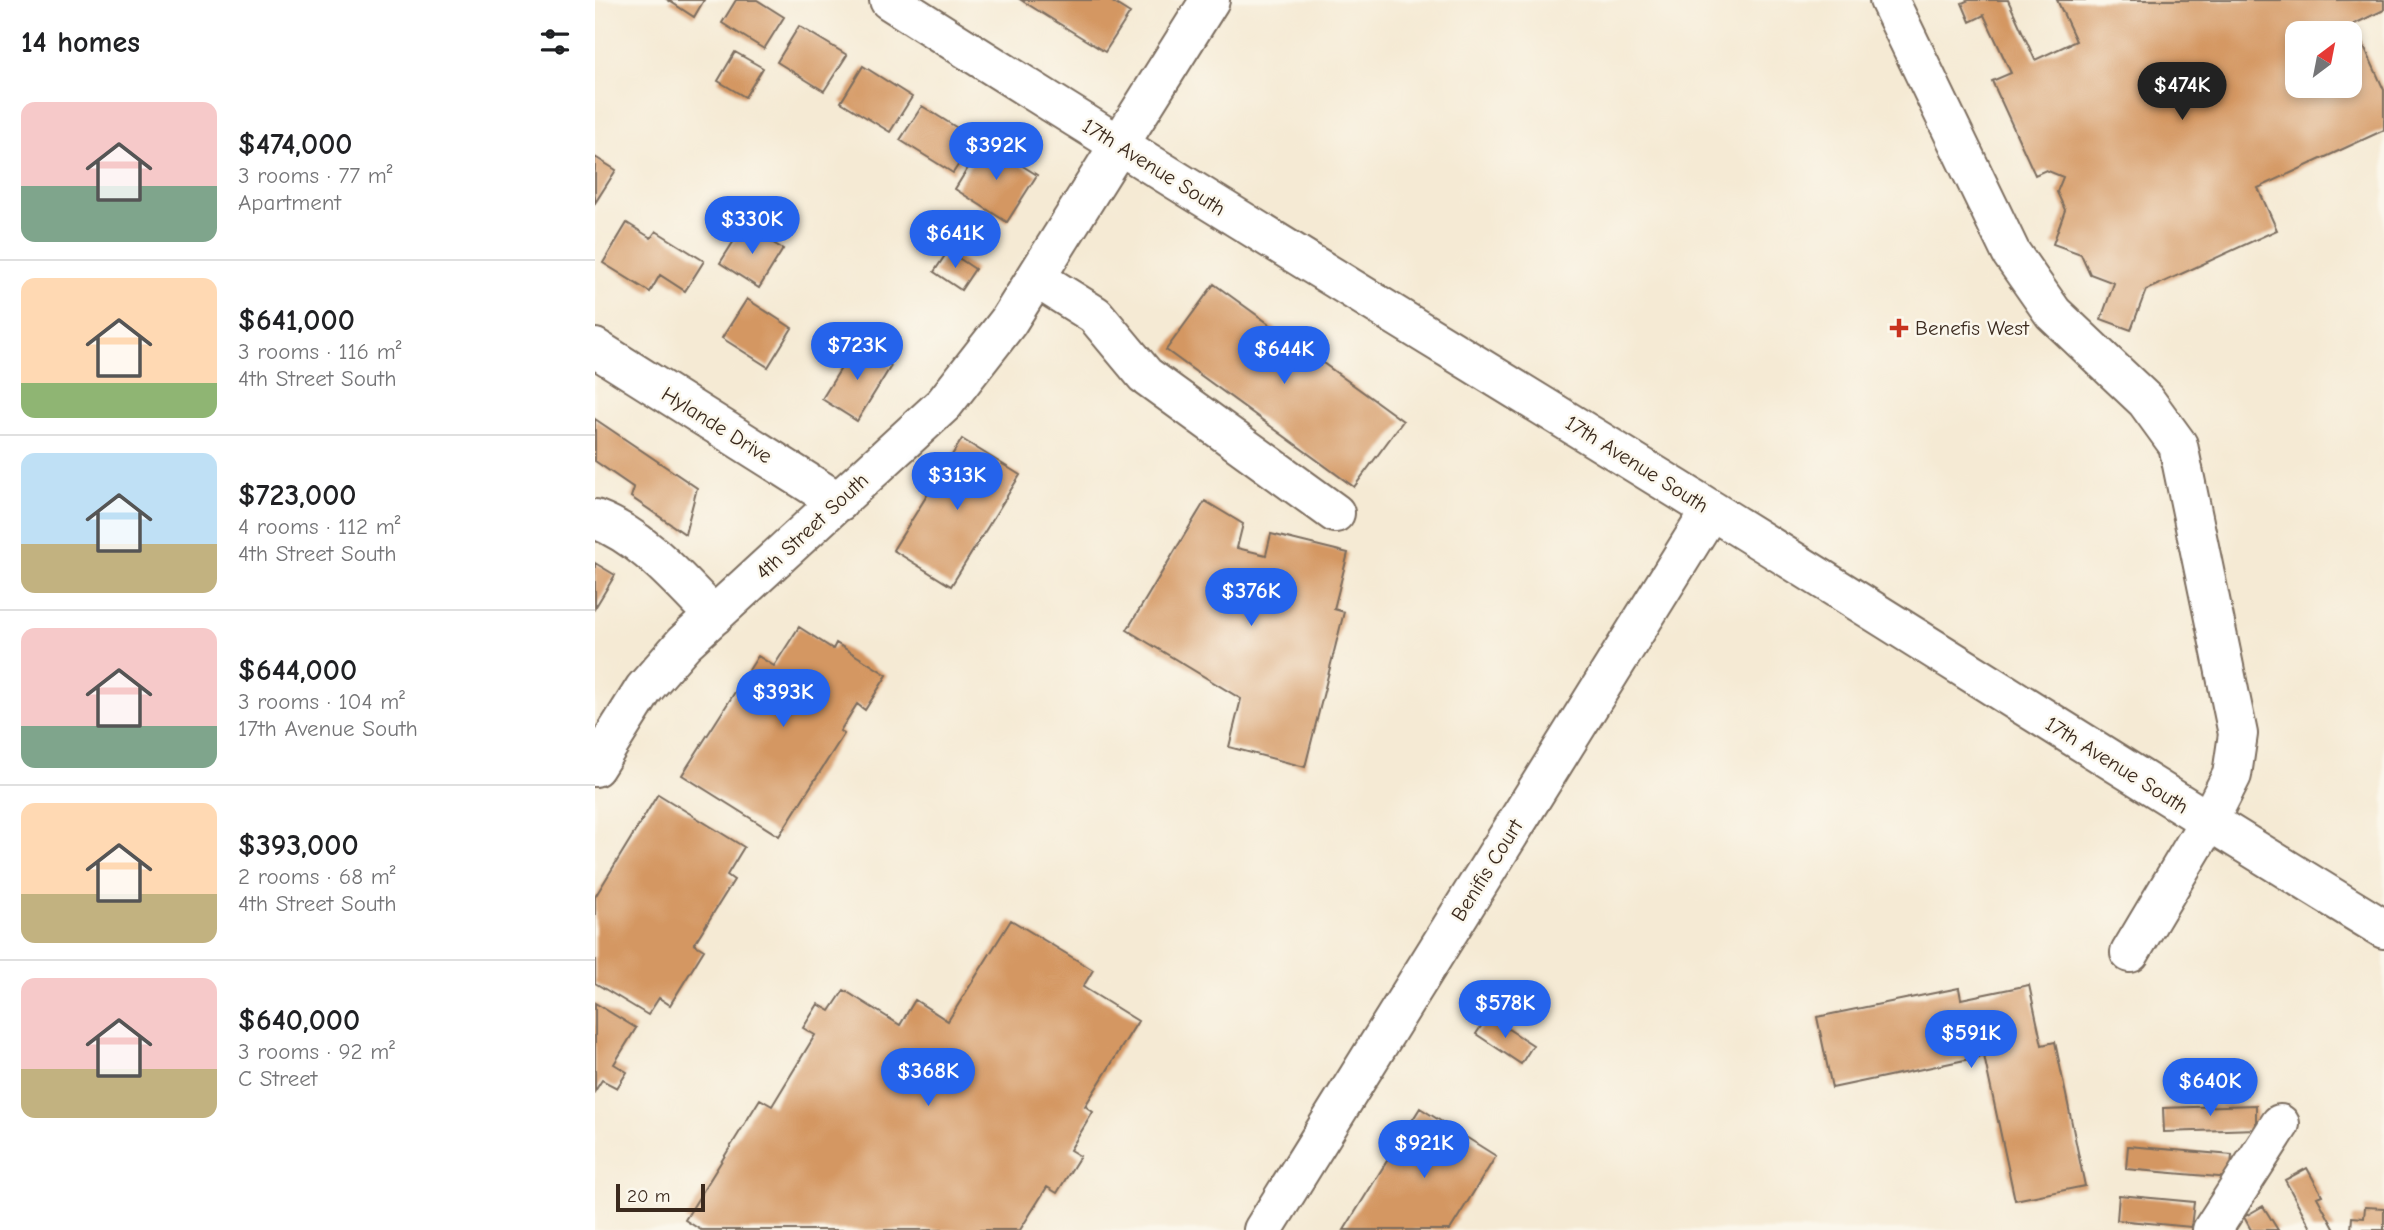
<!DOCTYPE html>
<html lang="en">
<head>
<meta charset="utf-8">
<style>
	:root { --surface:#fff; --page:#f6f6f6; --text:#202124; --muted:#757577; --line:#e0e0e0; --accent:#2563eb }
	body { margin:0; font-family:"Comic Neue",sans-serif; background:var(--page); color:var(--text); height:100vh; display:flex; flex-direction:column; font-size:26px; white-space:nowrap }
	* { box-sizing:border-box; margin:0 }
	p { font-size:23px; color:var(--muted) }
	.icon { flex:none; width:38px; height:38px; fill:none; stroke:currentColor; stroke-width:2; stroke-linecap:round; stroke-linejoin:round }
	.map { position:relative; flex:1; overflow:hidden }
	.drawer { display:flex; flex-direction:column; background:var(--surface); width:595px }
	.drawer>* { flex:none }
	.needle { width:46px; rotate:32deg }
	.tools { position:absolute; left:1690px; top:21px; display:grid; gap:14px }
	.tools a { display:grid; place-items:center; width:77px; height:77px; border-radius:14px; background:var(--surface); box-shadow:0 4px 10px #0003; font-size:35px }
	.scale { position:absolute; left:21px; bottom:18px; width:89px; box-sizing:border-box; padding-left:7px; border:4px solid #3b2a1e; border-top:0; font-size:19px; line-height:24px; white-space:nowrap; color:#3b2a1e; -webkit-text-stroke:5px #fbf7ec; paint-order:stroke }
	.price { position:absolute; translate:-50% -60px; padding:0 16px; border-radius:24px; background:var(--accent); color:#fff; font-size:23px; line-height:46px; filter:drop-shadow(0 2px 4px #0008) }
	.price::after { content:''; position:absolute; left:50%; top:42px; width:21px; height:16px; margin-left:-10px; background:inherit; clip-path:polygon(0 0,100% 0,50% 100%) }
	.price.active { background:#222; color:#fff }
	ul { padding:0; list-style:none }
	li { display:flex; align-items:center; gap:21px; height:175px; padding:0 21px }
	li+li { border-top:2px solid var(--line) }
	li span { display:grid; place-items:center; flex:none; width:196px; height:140px; border-radius:14px; color:#555 }
	li>.icon { margin-inline-start:auto }
	span .icon { width:84px; height:84px; fill:#fffc; stroke-width:1 }
	li b { font-size:30px }
	h2 { display:flex; justify-content:space-between; align-items:center; height:84px; padding:0 21px; font-size:30px }
	main { display:flex; flex:1; min-height:0 }
	.map>svg:first-child { display:block }
</style>
</head>
<body>
<main>
<section class="drawer">
<h2>14 homes<svg class="icon" aria-label="filters" viewBox="0 0 24 24"><path d="M4 7h16M4 17h16"/><circle cx="9" cy="7" r="2"/><circle cx="15" cy="17" r="2"/></svg></h2>
<ul>
<li><span style="background:linear-gradient(#f6c9c9 60%,#7fa58c 0)"><svg class="icon" aria-label="home" viewBox="0 0 24 24"><path d="M3 11l9-7 9 7M6 9v11h12V9"/></svg></span><div><b>$474,000</b><p>3 rooms · 77 m²</p><p>Apartment</p></div></li>
<li><span style="background:linear-gradient(#ffd9b3 75%,#8fb573 0)"><svg class="icon" aria-label="home" viewBox="0 0 24 24"><path d="M3 11l9-7 9 7M6 9v11h12V9"/></svg></span><div><b>$641,000</b><p>3 rooms · 116 m²</p><p>4th Street South</p></div></li>
<li><span style="background:linear-gradient(#bfe0f5 65%,#c2b280 0)"><svg class="icon" aria-label="home" viewBox="0 0 24 24"><path d="M3 11l9-7 9 7M6 9v11h12V9"/></svg></span><div><b>$723,000</b><p>4 rooms · 112 m²</p><p>4th Street South</p></div></li>
<li><span style="background:linear-gradient(#f6c9c9 70%,#7fa58c 0)"><svg class="icon" aria-label="home" viewBox="0 0 24 24"><path d="M3 11l9-7 9 7M6 9v11h12V9"/></svg></span><div><b>$644,000</b><p>3 rooms · 104 m²</p><p>17th Avenue South</p></div></li>
<li><span style="background:linear-gradient(#ffd9b3 65%,#c2b280 0)"><svg class="icon" aria-label="home" viewBox="0 0 24 24"><path d="M3 11l9-7 9 7M6 9v11h12V9"/></svg></span><div><b>$393,000</b><p>2 rooms · 68 m²</p><p>4th Street South</p></div></li>
<li><span style="background:linear-gradient(#f6c9c9 65%,#c2b280 0)"><svg class="icon" aria-label="home" viewBox="0 0 24 24"><path d="M3 11l9-7 9 7M6 9v11h12V9"/></svg></span><div><b>$640,000</b><p>3 rooms · 92 m²</p><p>C Street</p></div></li>
</ul>
</section>
<div class="map">
<svg width="1789" height="1230" viewBox="0 0 1789 1230">
	<rect width="100%" height="100%" fill="#fbf7ec"/>
	<filter id="ink" filterUnits="userSpaceOnUse"><feTurbulence type="fractalNoise" baseFrequency=".0143" numOctaves="2"/><feDisplacementMap in="SourceGraphic" scale="14" xChannelSelector="R" yChannelSelector="G"/><feConvolveMatrix kernelMatrix="1 2 1 2 8 2 1 2 1" color-interpolation-filters="sRGB"/></filter>
	<filter id="wash" filterUnits="userSpaceOnUse"><feTurbulence type="fractalNoise" baseFrequency=".00686" numOctaves="4" result="noise"/><feDisplacementMap in="SourceGraphic" scale="28" xChannelSelector="R" yChannelSelector="G"/><feGaussianBlur stdDeviation="1.57" result="paint"/><feColorMatrix in="noise" values="0 0 0 0 0 0 0 0 0 0 0 0 0 0 0 0 0 1.4 0 .05"/><feComposite in="paint" operator="in"/></filter>
	<g filter="url(#wash)">
		<rect width="100%" height="100%" fill="#f5ead4"/>
		<g id="blocks">
			<path fill="#d49762" fill-rule="evenodd" d="M73 0H109L99 17Z
				M141 0H162L189 17 169 49 127 23Z
				M426 0H514L535 13 510 52Z
				M1374 0H1413L1440 60 1481 41 1462 0H1789V10L1759 24 1789 90V130L1663 188 1682 230 1551 290 1536 330 1506 319 1519 283 1495 274 1486 254 1458 244 1470 210 1462 192 1468 177 1451 170 1440 175 1397 81 1416 73 1389 15 1375 22 1367 3ZM1703 33H1755V86H1703Z
				M204 26 252 55 229 91 182 62Z
				M140 52 168 68 150 97 123 81Z
				M268 66 317 97 295 132 246 102Z
				M327 106 380 139 358 173 305 140Z
				M389 142 442 175 412 222 360 189Z
				M0 157 21 170 0 203Z
				M32 223 56 238 61 231 109 261 90 291 65 275 55 292 8 263Z
				M149 225 188 249 164 288 125 263Z
				M353 251 380 269 366 290 339 272Z
				M619 284 808 421 759 487 571 350Z
				M152 299 197 328 173 367 127 338Z
				M261 344 296 366 262 421 227 399Z
				M0 419 102 488 90 534 36 497 39 488 0 461Z
				M367 439 425 475 356 586 298 550Z
				M610 501 648 524 642 548 671 555 676 534 753 553 739 609 749 612 710 767 634 747 646 699 532 630Z
				M0 563 20 575 0 608Z
				M204 627 238 649 241 643 292 675 270 710 262 704 245 731 249 734 184 836 87 775 163 656 179 666Z
				M63 794 149 847 132 875 139 880 99 944 109 950 75 1005 64 998 53 1015 0 983V897Z
				M416 920 498 970 488 987 543 1021 490 1106 498 1112 475 1150 485 1156 462 1193 452 1187 425 1230H106L90 1220 165 1099 177 1106 220 1035 208 1028 223 1004 235 1011 249 990 305 1025 320 1000 353 1021Z
				M1434 985 1447 1045 1460 1042 1490 1186 1420 1200 1389 1056 1237 1088 1222 1017 1364 988 1366 999Z
				M0 1003 41 1028 19 1064 32 1072 22 1088 7 1080 0 1091Z
				M893 1016 938 1045 926 1064 881 1034Z
				M1661 1105V1129L1569 1132 1568 1108Z
				M825 1108 901 1156 855 1230H749Z
				M1533 1146 1637 1155 1635 1178 1531 1169Z
				M1712 1168 1727 1195 1722 1197 1740 1230H1717L1690 1180Z
				M1524 1195 1599 1202 1596 1227 1522 1220Z
				M1668 1206 1683 1230H1656L1649 1217Z
				M1770 1207 1789 1208V1230H1756L1757 1217 1769 1218Z"/>
		</g>
	</g>
	<g filter="url(#ink)">
		<use href="#blocks" fill-opacity="0" stroke="#7c6d5e" stroke-width="2"/>
		<g fill="none" stroke-linecap="round" stroke-linejoin="round">
			<g stroke="#7c6d5e" stroke-width="42">
				<path id="minor" d="M294 0C565 173 840 339 1113 508 1339 648 1562 791 1789 929
					M1294 0 1416 253 1458 313 1551 401 1583 445 1643 734 1637 775 1613 822 1535 953
					M441 278 500 315 550 375 740 513
					M0 348 244 502
					M0 519C48 537 84 580 119 616
					M0 767 49 689 89 643 349 404 413 322 615 0
					M668 1230 1116 510
					M1617 1230 1685 1124"/>
			</g>
			<use href="#minor" stroke="#fff" stroke-width="38"/>
		</g>
	</g>
	<path fill="#c8321e" stroke="#fbf7ec" stroke-width="2.5" d="M1300.5 317.5h7v7h7v7h-7v7h-7v-7h-7v-7h7z"/>
	<g text-anchor="middle" dominant-baseline="central" stroke-width="5" stroke-linejoin="round" paint-order="stroke">
		<g font-size="21" fill="#3b2a1e" stroke="#fbf7ec">
			<text transform="translate(559 167) rotate(32)">17th Avenue South</text>
			<text transform="translate(122 425) rotate(32)">Hylande Drive</text>
			<text transform="translate(1042 464) rotate(32)">17th Avenue South</text>
			<text transform="translate(217 526) rotate(-43)">4th Street South</text>
			<text transform="translate(1522 765) rotate(32)">17th Avenue South</text>
			<text transform="translate(892 870) rotate(-58)">Benifis Court</text>
		</g>
		<g font-size="21" fill="#3b2a1e" stroke="#fbf7ec" text-anchor="start">
			<text x="1320" y="328">Benefis West</text>
		</g>
	</g>
</svg>
<div class="tools">
<a><svg class="needle" viewBox="-14 -14 28 28"><path d="M0-13l5 13h-10z" fill="#e53935"/><path d="M0 13l5-13h-10z" fill="#757577"/></svg></a>
</div>
<div class="scale">20 m</div>
<b class="price active" style="left:1587px;top:122px">$474K</b>
<b class="price" style="left:401px;top:182px">$392K</b>
<b class="price" style="left:157px;top:256px">$330K</b>
<b class="price" style="left:360px;top:270px">$641K</b>
<b class="price" style="left:262px;top:382px">$723K</b>
<b class="price" style="left:689px;top:386px">$644K</b>
<b class="price" style="left:362px;top:512px">$313K</b>
<b class="price" style="left:656px;top:628px">$376K</b>
<b class="price" style="left:188px;top:729px">$393K</b>
<b class="price" style="left:910px;top:1040px">$578K</b>
<b class="price" style="left:1376px;top:1070px">$591K</b>
<b class="price" style="left:333px;top:1108px">$368K</b>
<b class="price" style="left:1615px;top:1118px">$640K</b>
<b class="price" style="left:829px;top:1180px">$921K</b>
</div>
</main>
</body>
</html>
